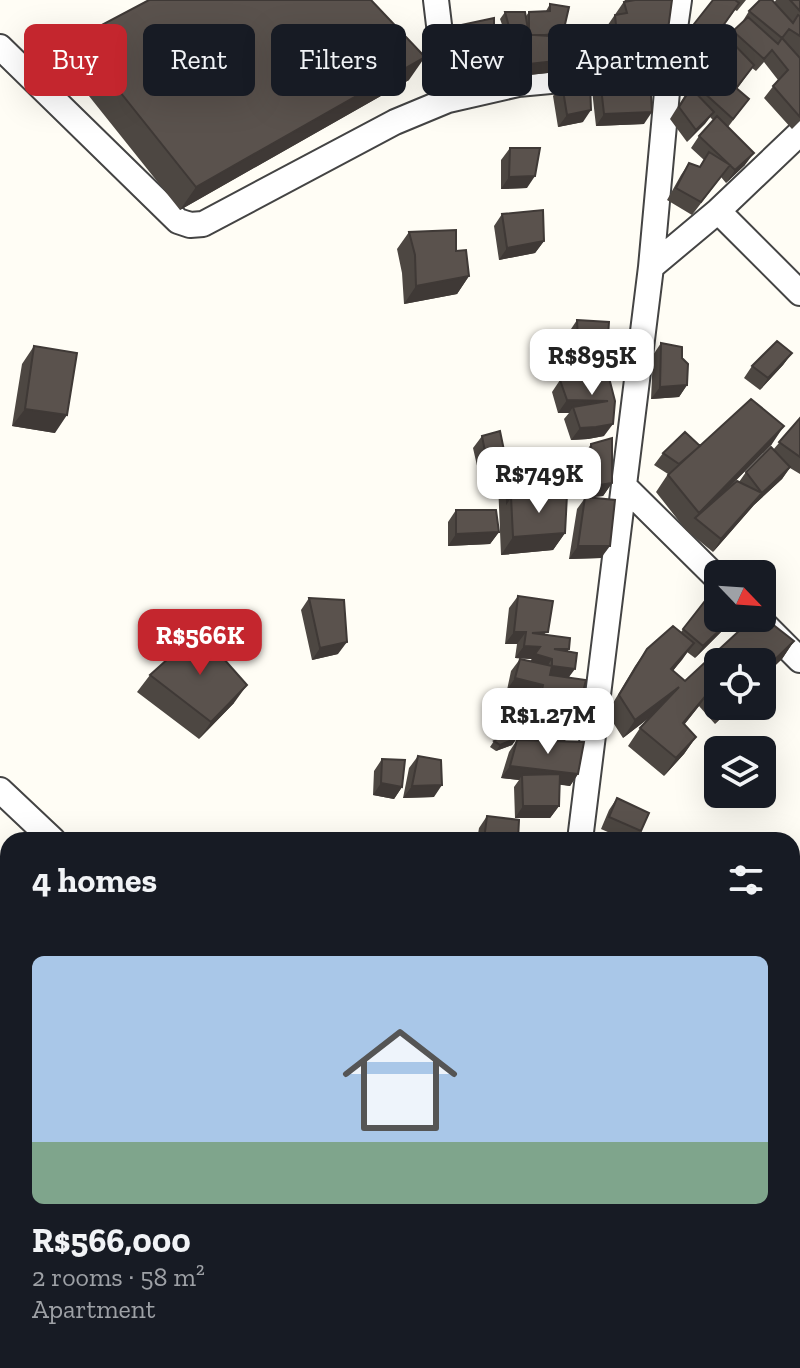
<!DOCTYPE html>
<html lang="en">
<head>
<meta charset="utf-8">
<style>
	:root { --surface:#171b24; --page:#242831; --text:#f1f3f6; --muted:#9ea1a6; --line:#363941; --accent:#c4262e }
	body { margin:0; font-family:"Zilla Slab",serif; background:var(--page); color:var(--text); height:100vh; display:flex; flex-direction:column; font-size:30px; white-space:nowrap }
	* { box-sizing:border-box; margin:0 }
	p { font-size:26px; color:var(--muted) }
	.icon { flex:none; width:44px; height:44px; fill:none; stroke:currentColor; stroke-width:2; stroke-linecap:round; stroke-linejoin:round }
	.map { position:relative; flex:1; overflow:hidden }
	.panel { position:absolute; left:0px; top:832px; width:800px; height:536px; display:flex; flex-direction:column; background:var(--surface); border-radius:24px 24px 0 0; box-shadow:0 8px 32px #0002 }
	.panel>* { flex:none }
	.hud { position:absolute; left:24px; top:24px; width:752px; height:72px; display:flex; gap:16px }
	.needle { width:52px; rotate:115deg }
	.controls { position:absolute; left:704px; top:560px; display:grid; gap:16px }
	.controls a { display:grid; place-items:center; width:72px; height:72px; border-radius:12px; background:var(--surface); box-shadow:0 8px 32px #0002; font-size:40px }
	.price { position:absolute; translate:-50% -68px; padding:0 18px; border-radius:16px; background:#fff; color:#222; font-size:26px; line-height:52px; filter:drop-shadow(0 2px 4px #0008) }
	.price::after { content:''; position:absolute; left:50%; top:48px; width:24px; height:18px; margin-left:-12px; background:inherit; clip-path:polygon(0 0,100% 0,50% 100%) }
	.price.active { background:var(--accent); color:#fff }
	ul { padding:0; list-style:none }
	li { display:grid; align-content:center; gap:16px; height:424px; padding:0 32px }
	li+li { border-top:2px solid var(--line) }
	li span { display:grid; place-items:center; height:248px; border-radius:12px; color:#555 }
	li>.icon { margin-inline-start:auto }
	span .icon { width:144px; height:144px; fill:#fffc; stroke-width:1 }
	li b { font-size:34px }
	h2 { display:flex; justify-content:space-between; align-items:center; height:96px; padding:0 32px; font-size:34px }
	.pill { padding:0 28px; border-radius:12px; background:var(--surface); box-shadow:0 8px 32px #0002; font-size:28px; line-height:72px }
	.pill.active { background:var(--accent); color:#fff }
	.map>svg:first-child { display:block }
</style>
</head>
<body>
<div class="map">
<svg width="800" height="1368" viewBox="0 0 800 1368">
	<rect width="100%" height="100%" fill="#fffdf5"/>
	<path fill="#b9dc9c" d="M792 1121 800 1124V1267L792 1266Z"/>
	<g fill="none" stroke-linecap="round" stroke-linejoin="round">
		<g stroke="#444" stroke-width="16">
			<path id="service" d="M493 1360V1368
				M157 1368 158 1360"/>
		</g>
		<g stroke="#444" stroke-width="28">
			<path id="minor" d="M436 0 448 100
				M0 47 178 221 190 225 203 224 395 122 448 100 518 84 669 70
				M718 211 800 293
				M651 267 669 70 679 0
				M625 487 718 579
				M758 618 800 660
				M0 790 53 840
				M580 840 651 267 718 211 800 133
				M792 1109 800 1112
				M0 1122 8 1121"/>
		</g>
		<use href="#service" stroke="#fff" stroke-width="12"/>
		<use href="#minor" stroke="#fff" stroke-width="24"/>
	</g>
	<path fill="#4d4742" d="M625 0H672L667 37 654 55 606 63 603 32Z
		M713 0H746L737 11 735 10 704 52 686 36Z
		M776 0H800V121L792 129 764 98 778 80 764 62 756 71 752 68 737 89 749 99 728 127 745 165 726 183 721 177 692 215 667 200 681 175 689 163 699 167 704 160 691 148 699 136 713 120 710 117 687 142 670 119 685 95 683 93 691 81 702 69 710 57 741 24 749 11 774 3Z
		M550 4 559 39 550 40V46L596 67 564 73 561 67 557 72 492 79 494 45 503 33H505L500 19 505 12 526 16 529 12 546 11Z
		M461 25 494 41 485 53 454 57 452 37Z
		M77 38 409 80 180 210 61 61Z
		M600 78 644 124 596 126 592 90Z
		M562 84 583 122 558 127 553 96Z
		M510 148 527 188 501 189V160Z
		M502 214 544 241 535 253 499 260 494 226Z
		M409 232 469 276 457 294 404 304 402 273 397 249Z
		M577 320 606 366 604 436 588 439 571 440 564 419 569 413H558L552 392 560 380 581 374 570 371 569 332Z
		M661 343 682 358 687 385 679 397 651 399 653 355Z
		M34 346 55 433 12 426 22 364Z
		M792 353 783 365 760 390 744 378 752 366Z
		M800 418V474L790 468 782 479 754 505 713 552 686 530 656 492 668 474 654 465 663 453 700 446 772 444 724 492 739 482 746 472 773 450Z
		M482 436 497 472 480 479 473 448Z
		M591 444 612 483 603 496 591 497 601 558 569 559 577 509 585 498 583 456Z
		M512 452 528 469 533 463 568 493 567 495 565 533 553 550 501 555 498 483 505 472 503 464Z
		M456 510 499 532 490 544 448 546V522Z
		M712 592 718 598V618H732L726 627 695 658 687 652 673 671 685 681 753 618H762V616L794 641 782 659 762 678V662H718V706H733L715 724 699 706 684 725 696 737 684 754 664 776 628 746 640 728 650 717 623 738 607 713 635 666 647 649 673 626 681 632Z
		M518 596 546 635 569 649 567 652 573 713 565 741 578 774 570 786 559 784V806L550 818H515L514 787 519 780 501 778 509 752 517 740 530 741V723L538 712 531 711 534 697 507 690 511 671 520 659 530 661 532 659 515 658 517 644H505L509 608Z
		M309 598 338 654 312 660 301 610Z
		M150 675 234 703 199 739 137 692Z
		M506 734 517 738 512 745 496 751 490 747 494 741Z
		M418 756 434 797 403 798 409 768Z
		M382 759 402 787 394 799 373 795 374 771Z
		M617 798 641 831 635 840H626L601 829 609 810Z
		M487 816 518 840H477L479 828Z
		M800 1140V1182L792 1181V1167L795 1147Z
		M508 1360H541L540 1368H503Z"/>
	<path fill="#3f3936" d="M563 33 559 39 544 40 548 34Z
		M667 37 654 55 606 63 618 45Z
		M494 41 485 53 454 57 462 45Z
		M425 57 409 80 180 210 196 187Z
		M565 60 557 72 492 79 501 67Z
		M600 61 596 67 564 73 568 67Z
		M591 110 583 122 558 127 567 115Z
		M652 112 644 124 596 126 604 114Z
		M714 112 705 124 687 142 696 130Z
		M754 153 745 165 726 183 735 170Z
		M535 176 527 188 501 189 509 177Z
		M544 241 535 253 499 260 507 248Z
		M469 276 457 294 404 304 416 286Z
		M792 353 783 365 760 390 768 378Z
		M579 359 606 366 598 378 570 371Z
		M687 385 679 397 651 399 660 387Z
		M567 400 608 401 573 407 569 413H558Z
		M25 409 67 415 55 433 12 426Z
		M613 424 604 436 588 439 571 440 580 428Z
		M784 426 772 444 697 520 695 518 699 513Z
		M506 460 497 472 480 479 488 467Z
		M790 467 782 479 754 505 713 552 721 539 762 493Z
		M612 483 603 496 585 498 593 486Z
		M538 492 568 493 560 505 530 504Z
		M499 532 490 544 448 546 456 534Z
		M565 533 553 550 501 555 513 537Z
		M578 546H610L601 558 569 559Z
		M732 618 726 627 695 658 703 646Z
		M514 632H526L517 644H505Z
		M794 641 782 659 762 678V672Z
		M347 642 338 654 312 660 320 648Z
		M694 643 682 660 659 687 671 669Z
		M524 646 540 647 532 659 515 658Z
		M554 649H569L560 661 552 659 544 671 527 667 535 654Z
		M552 666 575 669 566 681 544 678Z
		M515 678 543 685 534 697 507 690Z
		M247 685 234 703 199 739 211 722Z
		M679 687 667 704 623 738 635 720Z
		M712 688 699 706 671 741 683 723Z
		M540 699 580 704 572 716 531 711Z
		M728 706H733L715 724Z
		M538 731 569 735 561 747 530 743Z
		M696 737 684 754 664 776 676 758Z
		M517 738 512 745 496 751 500 745Z
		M510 766 578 774 570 786 522 780V775L519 780 501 778Z
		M381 783 402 787 394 799 373 795Z
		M442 785 434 797 403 798 412 786Z
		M523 806H559L550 818H515Z
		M792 997 800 998V1011L792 1010Z
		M798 1168 800 1169V1182L792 1181V1177Z
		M8 1345V1352L0 1357V1349Z
		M438 1360H465L462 1364Z"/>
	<path fill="#5a524d" stroke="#3f3936" stroke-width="2" d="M149 0H371L425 57 196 187 77 38Z
		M635 0H672L667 37 618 45 615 15 627 13 624 2Z
		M713 0H735L739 3 713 40 694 24Z
		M760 0H772L793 23 798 15 800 16V36L789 29 782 38 749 11Z
		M790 0H800V11Z
		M550 4 569 7 563 33 545 35H531L529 29V12L550 11Z
		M505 12H525L529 35 511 34Z
		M748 17 778 44 782 38 800 58V117L773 86 788 70 772 50 764 59 733 31Z
		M494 18V41L462 45 461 25Z
		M503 33 550 36V46L563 45 565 60 501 67Z
		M726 36 754 65 737 87 710 57Z
		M580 48 597 49 600 61 568 67 565 60 564 53Z
		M708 64 749 99 733 119 691 81Z
		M650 77 652 112 604 114 600 78Z
		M590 82 591 110 567 115 562 84Z
		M691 88 714 112 696 130 679 107Z
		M717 116 754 153 735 170 699 136Z
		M510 148H540L535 176 509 177Z
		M709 152 730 165 701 202 676 188 689 163 700 167Z
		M543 210 544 241 507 248 502 214Z
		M456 230V251L466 250 469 276 416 286 415 255 409 232Z
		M577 320 609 322 606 366 579 359Z
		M777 341 792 353 768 378 752 366Z
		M661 343 682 347V358L688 364 687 385 660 387Z
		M34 346 77 353 67 415 25 409Z
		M606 366 615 401 613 424 596 427 580 428 573 407 608 401 567 400 560 380Z
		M751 399 784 426 699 513 668 475Z
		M800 418V457L779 442Z
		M500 431 506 460 488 467 482 436Z
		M685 432 700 446 679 464 663 453Z
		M612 438V483L593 486 591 444Z
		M771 447 790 467 762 493 746 472Z
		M512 452H527L531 493 523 496H511L507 502 506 471 516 466Z
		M533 463 566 464 568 493 538 492Z
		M737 481 762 493 721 539 695 518Z
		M567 495 565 533 513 537 511 496Z
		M585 497 615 500 610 546H578Z
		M456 510H496L499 532 456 534Z
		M712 592 718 598V618H732L703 646 683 629Z
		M518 596 553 601 548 632 532 633 570 638 569 649H554L577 653 575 669 552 666V659L535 654 540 647 524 646 526 632H514Z
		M309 598 344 600 347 642 320 648Z
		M762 616 794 641 762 672V662H718V696L712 688 683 723 696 737 676 758 640 728 679 687 635 720 619 695 647 649 673 626 694 643 671 669 685 681 753 618H762Z
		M199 631 247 685 211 722 150 675Z
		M520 659 552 666 550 675 586 680 580 704 540 699 543 685 515 678Z
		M539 711 574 713 569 735 538 731Z
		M514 722 517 738 500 745 494 741 506 734Z
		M517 740 584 742 578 774 510 766Z
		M418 756 441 760 442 785 412 786Z
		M382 759 405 760 402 787 381 783Z
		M560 774 559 806H523L522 775Z
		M617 798 649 813 641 831 609 817Z
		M487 816 519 820 518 840H484Z
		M532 834 566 837V840H531Z
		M792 964H800V998L792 997Z
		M4 1311 8 1322V1345L0 1349V1313Z
		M511 1360H541L540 1368H510Z
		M252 1363 275 1368H252Z"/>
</svg>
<div class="controls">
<a><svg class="needle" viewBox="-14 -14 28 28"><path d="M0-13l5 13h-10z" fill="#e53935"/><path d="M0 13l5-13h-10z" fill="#9ea1a6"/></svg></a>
<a><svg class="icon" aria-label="locate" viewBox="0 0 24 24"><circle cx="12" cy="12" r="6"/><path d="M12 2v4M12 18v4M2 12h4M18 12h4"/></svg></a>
<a><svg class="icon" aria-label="layers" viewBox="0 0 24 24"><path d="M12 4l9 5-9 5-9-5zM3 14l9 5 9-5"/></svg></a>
</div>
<b class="price" style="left:592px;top:397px">R$895K</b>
<b class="price" style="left:539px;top:515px">R$749K</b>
<b class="price active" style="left:200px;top:677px">R$566K</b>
<b class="price" style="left:548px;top:756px">R$1.27M</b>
<div class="hud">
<a class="pill active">Buy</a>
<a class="pill">Rent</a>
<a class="pill">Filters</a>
<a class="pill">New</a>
<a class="pill">Apartment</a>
</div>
<section class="panel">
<h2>4 homes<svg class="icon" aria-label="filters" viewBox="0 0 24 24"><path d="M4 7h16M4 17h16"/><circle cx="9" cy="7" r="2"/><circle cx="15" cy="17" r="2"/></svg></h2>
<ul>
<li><span style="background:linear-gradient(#a9c7e8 75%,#7fa58c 0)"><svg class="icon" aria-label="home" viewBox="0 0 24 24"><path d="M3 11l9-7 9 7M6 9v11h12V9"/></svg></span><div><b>R$566,000</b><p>2 rooms · 58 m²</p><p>Apartment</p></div></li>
</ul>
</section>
</div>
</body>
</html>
